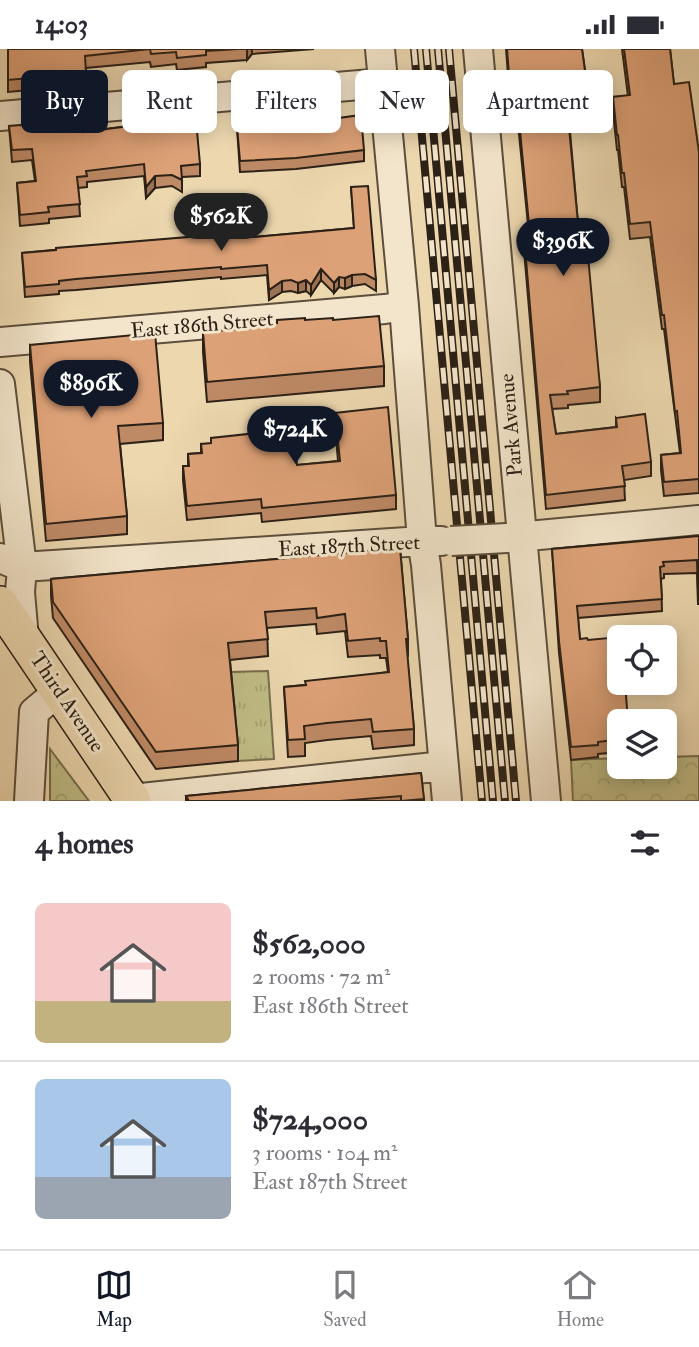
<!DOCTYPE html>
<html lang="en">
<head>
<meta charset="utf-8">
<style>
	:root { --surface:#fff; --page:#f2f2f3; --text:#2b2b33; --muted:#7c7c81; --line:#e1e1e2; --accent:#111827 }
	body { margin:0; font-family:"IM FELL Double Pica",serif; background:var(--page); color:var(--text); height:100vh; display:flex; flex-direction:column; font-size:26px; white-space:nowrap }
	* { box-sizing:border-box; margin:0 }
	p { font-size:23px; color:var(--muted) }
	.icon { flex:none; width:38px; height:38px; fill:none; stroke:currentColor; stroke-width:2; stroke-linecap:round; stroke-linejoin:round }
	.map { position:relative; height:752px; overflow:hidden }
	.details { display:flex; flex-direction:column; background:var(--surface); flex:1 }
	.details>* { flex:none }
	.banner { position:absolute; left:21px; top:21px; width:658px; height:63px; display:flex; gap:14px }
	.tools { position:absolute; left:607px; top:576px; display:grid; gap:14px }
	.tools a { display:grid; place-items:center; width:70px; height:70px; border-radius:10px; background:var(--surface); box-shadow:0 4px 18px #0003; font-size:35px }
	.price { position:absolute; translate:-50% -60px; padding:0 16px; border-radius:24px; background:var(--accent); color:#fff; font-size:23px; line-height:46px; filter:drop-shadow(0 2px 4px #0008) }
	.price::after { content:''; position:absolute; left:50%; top:42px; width:21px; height:16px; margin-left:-10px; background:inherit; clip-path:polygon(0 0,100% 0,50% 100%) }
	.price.current { background:#222; color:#fff }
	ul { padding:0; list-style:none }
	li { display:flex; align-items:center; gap:21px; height:175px; padding:0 35px }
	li+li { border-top:2px solid var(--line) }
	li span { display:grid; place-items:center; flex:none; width:196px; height:140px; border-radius:10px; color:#555 }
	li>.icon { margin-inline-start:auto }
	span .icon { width:84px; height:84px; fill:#fffc; stroke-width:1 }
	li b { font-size:30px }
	h2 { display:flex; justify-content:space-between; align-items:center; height:84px; padding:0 35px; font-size:30px }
	.pill { padding:0 24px; border-radius:10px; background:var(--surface); box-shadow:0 4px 18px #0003; font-size:24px; line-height:63px }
	.pill.current { background:var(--accent); color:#fff }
	.status { display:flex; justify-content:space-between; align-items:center; height:49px; padding:0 35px; background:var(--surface); direction:ltr }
	.status svg { height:19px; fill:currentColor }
	.tabs { display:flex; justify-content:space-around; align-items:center; height:98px; border-top:2px solid var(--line); background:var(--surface); font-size:19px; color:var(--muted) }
	.tabs a { display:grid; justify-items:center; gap:4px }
	.tabs .current { color:var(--accent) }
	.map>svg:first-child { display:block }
</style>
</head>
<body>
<div class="status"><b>14:03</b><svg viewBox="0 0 49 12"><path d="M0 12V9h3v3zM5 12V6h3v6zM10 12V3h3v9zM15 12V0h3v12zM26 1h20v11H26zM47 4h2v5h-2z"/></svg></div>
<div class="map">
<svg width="699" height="752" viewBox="0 0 699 752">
	<defs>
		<pattern id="grass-tufts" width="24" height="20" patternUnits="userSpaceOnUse" patternTransform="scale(1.75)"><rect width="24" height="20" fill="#c0bc85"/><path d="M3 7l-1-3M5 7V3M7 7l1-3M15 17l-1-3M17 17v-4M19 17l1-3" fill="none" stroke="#a5a172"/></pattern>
		<pattern id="park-crowns" width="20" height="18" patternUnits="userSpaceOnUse" patternTransform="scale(1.75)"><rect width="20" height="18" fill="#c0bc85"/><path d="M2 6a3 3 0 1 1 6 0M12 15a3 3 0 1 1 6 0" fill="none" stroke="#a5a172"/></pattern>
	</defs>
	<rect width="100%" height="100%" fill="#ecd7af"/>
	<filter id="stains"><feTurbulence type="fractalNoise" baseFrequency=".00286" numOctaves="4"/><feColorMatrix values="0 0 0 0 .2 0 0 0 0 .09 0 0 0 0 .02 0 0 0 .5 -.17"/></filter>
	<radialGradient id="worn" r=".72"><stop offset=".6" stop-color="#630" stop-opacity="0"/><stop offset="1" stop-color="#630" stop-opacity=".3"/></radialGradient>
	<path fill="url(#grass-tufts)" stroke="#766e4e" stroke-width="2" d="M268 622 274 710 238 712 230 623Z"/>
	<path fill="url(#park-crowns)" stroke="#766e4e" stroke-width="2" d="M50 700 89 752H50Z
		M699 707V752H573L571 711 619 709 620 718H665V708Z"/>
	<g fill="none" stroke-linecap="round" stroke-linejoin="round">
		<g stroke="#5c4e3c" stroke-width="32">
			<path id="minor" d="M380 0 404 257 422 492 426 516 447 752
				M478 0 546 752
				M0 67 383 34
				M0 293 385 260 404 257
				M0 335 22 518 20 543 24 590
				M507 489 699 471
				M0 509 22 518 422 492H441
				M132 750 444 717
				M29 752 34 663 59 642"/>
		</g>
		<g stroke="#2c2116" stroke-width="38">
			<path id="major" d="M0 555 133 752"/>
		</g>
		<use href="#minor" stroke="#f3e5cb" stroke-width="28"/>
		<use href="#major" stroke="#ecd7af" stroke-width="35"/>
		<g stroke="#2c2116" stroke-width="8">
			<path id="rail" d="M414 0 482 752
				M426 0 493 752
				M438 0 505 752
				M449 0 516 752"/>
		</g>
		<use href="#rail" stroke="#f3e5cb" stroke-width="5" stroke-dasharray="16" stroke-linecap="butt"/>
		<g stroke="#5c4e3c" stroke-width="32" stroke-linecap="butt">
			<path id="minor-bridge" d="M451 492 507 489"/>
		</g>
		<use href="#minor-bridge" stroke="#f3e5cb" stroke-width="28"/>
	</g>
	<path fill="#be8a66" stroke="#2c2116" stroke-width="2" d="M8 0H314L252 5 247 11 206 14V18L177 21 176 15 151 18 150 13 86 19V36L8 43Z
		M506 0H582L588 43V58L568 60 579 185 600 338V353L568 356V359L552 360 556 385 616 378V369L651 413V427L624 431 625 451 546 460 524 201V187L529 186 517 65H511Z
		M622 0H670L674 35 699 103V444L664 447 661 421V406L680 404 664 280H662L650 188 630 190 624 138H622L618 101H617L613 63V48L628 47Z
		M181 61 200 115V127L182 128V143L172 137 155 139 146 149 144 127 87 133V138L78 139 80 167 49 170V174L20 177 17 134 35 132 32 111 12 113 9 77 83 83 137 76 181 69Z
		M237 78 364 101V112L296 120 240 123Z
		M351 138 376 231V242L365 235 352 237 345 240 339 238 334 244 321 231 311 246 306 242 298 244 291 242 282 243 269 251 267 226 221 230V228L76 241 59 242V245L25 248 22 204 236 184 234 156 253 188 354 179Z
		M305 271H333L384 317V337L207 353 203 303V283L249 279Z
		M30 296 163 374V391L120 395 127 467V485L46 492 30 313Z
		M335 364 396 446V460L262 473 261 464 187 471 183 431V417H188V405L201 404V395L297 416 338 412 335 377Z
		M699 487V555H698L697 524 664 525V529L661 530 662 562 578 569 580 590 620 672V703L598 705V708L571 711 559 604 552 500Z
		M400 499 408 590V607H407L414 680V696L373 700 371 687 327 691 305 694V707L288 708 284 638 305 636 388 623 386 609H380V606L348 608 345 582 317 585 316 575 267 579 268 607 230 611 238 696V712L156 720 53 569 51 547V530Z
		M421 724 424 752H186V747Z"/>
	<path fill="#9b7153" stroke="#2c2116" stroke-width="2" d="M247 0H252V5L247 11Z
		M155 127V139L146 149V138Z
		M321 220V231L311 246V236Z
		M352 226V237L345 240V229Z
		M339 228V238L334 244V234Z
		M306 231V242L298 244V234Z
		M282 232V243L269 251V241Z"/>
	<path fill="#dda177" stroke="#2c2116" stroke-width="2" d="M8 0H238L206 2V6L177 9 176 3 151 5 150 0 85 7 86 24 8 31Z
		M507 0H582L588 43 566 46 579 185H586L600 338 567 342 568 345 550 346 556 385 617 378 616 369 645 365 651 413 622 417 625 437 546 446 524 187 530 186 517 51H511Z
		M624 0H670L674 35 689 33 699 103V430L664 433 661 406 681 404 677 362 675 363 664 266H662L650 173 630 175 624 124H622L618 86H617L613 48 630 46Z
		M195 60 200 115 181 117 182 131 172 126 155 127 146 138 144 115 86 122 87 127 77 128 80 155 48 158 49 163 20 166 17 134 36 132 32 100 12 101 9 77 82 71 83 83 137 76 144 72 151 73 166 72 168 70 181 69V61Z
		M361 66 364 101 296 109 240 112 237 78 309 73Z
		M368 137 376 231 365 225 352 226 345 229 339 228 334 234 321 220 311 236 306 231 298 234 291 231 282 232 269 241 267 216 221 220V218L76 230 59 232V235L25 238 22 204 56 201V199L236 184 234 156 251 155 253 188 354 179 351 138Z
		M379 267 384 317 207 333 203 283 250 279 249 276 277 274V271L305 269V271L333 269V271Z
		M155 284 163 374 118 377 127 467 46 475 30 296Z
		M388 358 396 446 262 459 261 450 187 457 183 417H189L188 405 202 404 201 395 211 394V389L294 380 297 416 340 412 335 364Z
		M699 487V543H698L697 511 663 513 664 517 660 518 662 550 577 557 580 590 587 589 588 591 620 588V634H625L628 672H620V690L598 693V696L571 698 559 592 552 500Z
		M400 499 408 590H406L414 680 373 683 371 670 327 674 304 677 305 690 288 691 284 638 306 636 305 632 389 623 386 592H380V589L348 592 345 565 317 569 316 559 265 563 268 590 228 594 238 696 156 703 53 553 51 530Z
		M421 724 424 750 401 752V747L340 752H189L186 747Z"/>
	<g text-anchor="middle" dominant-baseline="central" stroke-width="6" stroke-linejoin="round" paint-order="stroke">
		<g font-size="21" fill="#2c2116" stroke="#f3e5cb">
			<text transform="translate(202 276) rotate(-5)">East 186th Street</text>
			<text transform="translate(511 376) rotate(-95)">Park Avenue</text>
			<text transform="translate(349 497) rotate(-3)">East 187th Street</text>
			<text transform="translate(67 653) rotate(56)">Third Avenue</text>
		</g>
	</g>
	<rect width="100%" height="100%" filter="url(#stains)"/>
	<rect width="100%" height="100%" fill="url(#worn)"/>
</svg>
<div class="tools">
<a><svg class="icon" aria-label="locate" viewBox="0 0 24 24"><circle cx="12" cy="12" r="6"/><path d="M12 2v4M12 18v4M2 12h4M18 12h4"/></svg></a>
<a><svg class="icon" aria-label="layers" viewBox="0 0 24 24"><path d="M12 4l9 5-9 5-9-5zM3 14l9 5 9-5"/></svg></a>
</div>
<b class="price current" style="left:221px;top:204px">$562K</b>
<b class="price" style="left:563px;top:229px">$396K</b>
<b class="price" style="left:91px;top:371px">$896K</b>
<b class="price" style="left:295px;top:417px">$724K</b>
<div class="banner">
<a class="pill current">Buy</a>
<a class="pill">Rent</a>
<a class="pill">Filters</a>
<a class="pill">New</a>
<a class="pill">Apartment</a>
</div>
</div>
<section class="details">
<h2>4 homes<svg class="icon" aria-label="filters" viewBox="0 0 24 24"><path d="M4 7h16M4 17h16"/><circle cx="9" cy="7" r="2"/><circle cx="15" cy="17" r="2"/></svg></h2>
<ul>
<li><span style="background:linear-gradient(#f6c9c9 70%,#c2b280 0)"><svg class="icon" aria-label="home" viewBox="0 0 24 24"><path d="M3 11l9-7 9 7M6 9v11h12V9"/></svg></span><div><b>$562,000</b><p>2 rooms · 72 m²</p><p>East 186th Street</p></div></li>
<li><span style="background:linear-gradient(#a9c7e8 70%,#9aa5b1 0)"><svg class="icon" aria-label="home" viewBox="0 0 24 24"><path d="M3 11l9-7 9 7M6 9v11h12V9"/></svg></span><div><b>$724,000</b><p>3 rooms · 104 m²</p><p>East 187th Street</p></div></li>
</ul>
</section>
<nav class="tabs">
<a class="current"><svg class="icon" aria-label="map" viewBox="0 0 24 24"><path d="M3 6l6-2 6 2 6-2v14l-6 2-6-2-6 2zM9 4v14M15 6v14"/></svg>Map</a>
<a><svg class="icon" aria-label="saved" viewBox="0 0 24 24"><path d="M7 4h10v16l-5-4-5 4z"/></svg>Saved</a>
<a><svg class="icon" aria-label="home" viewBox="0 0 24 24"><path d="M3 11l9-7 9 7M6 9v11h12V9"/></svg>Home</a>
</nav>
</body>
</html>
